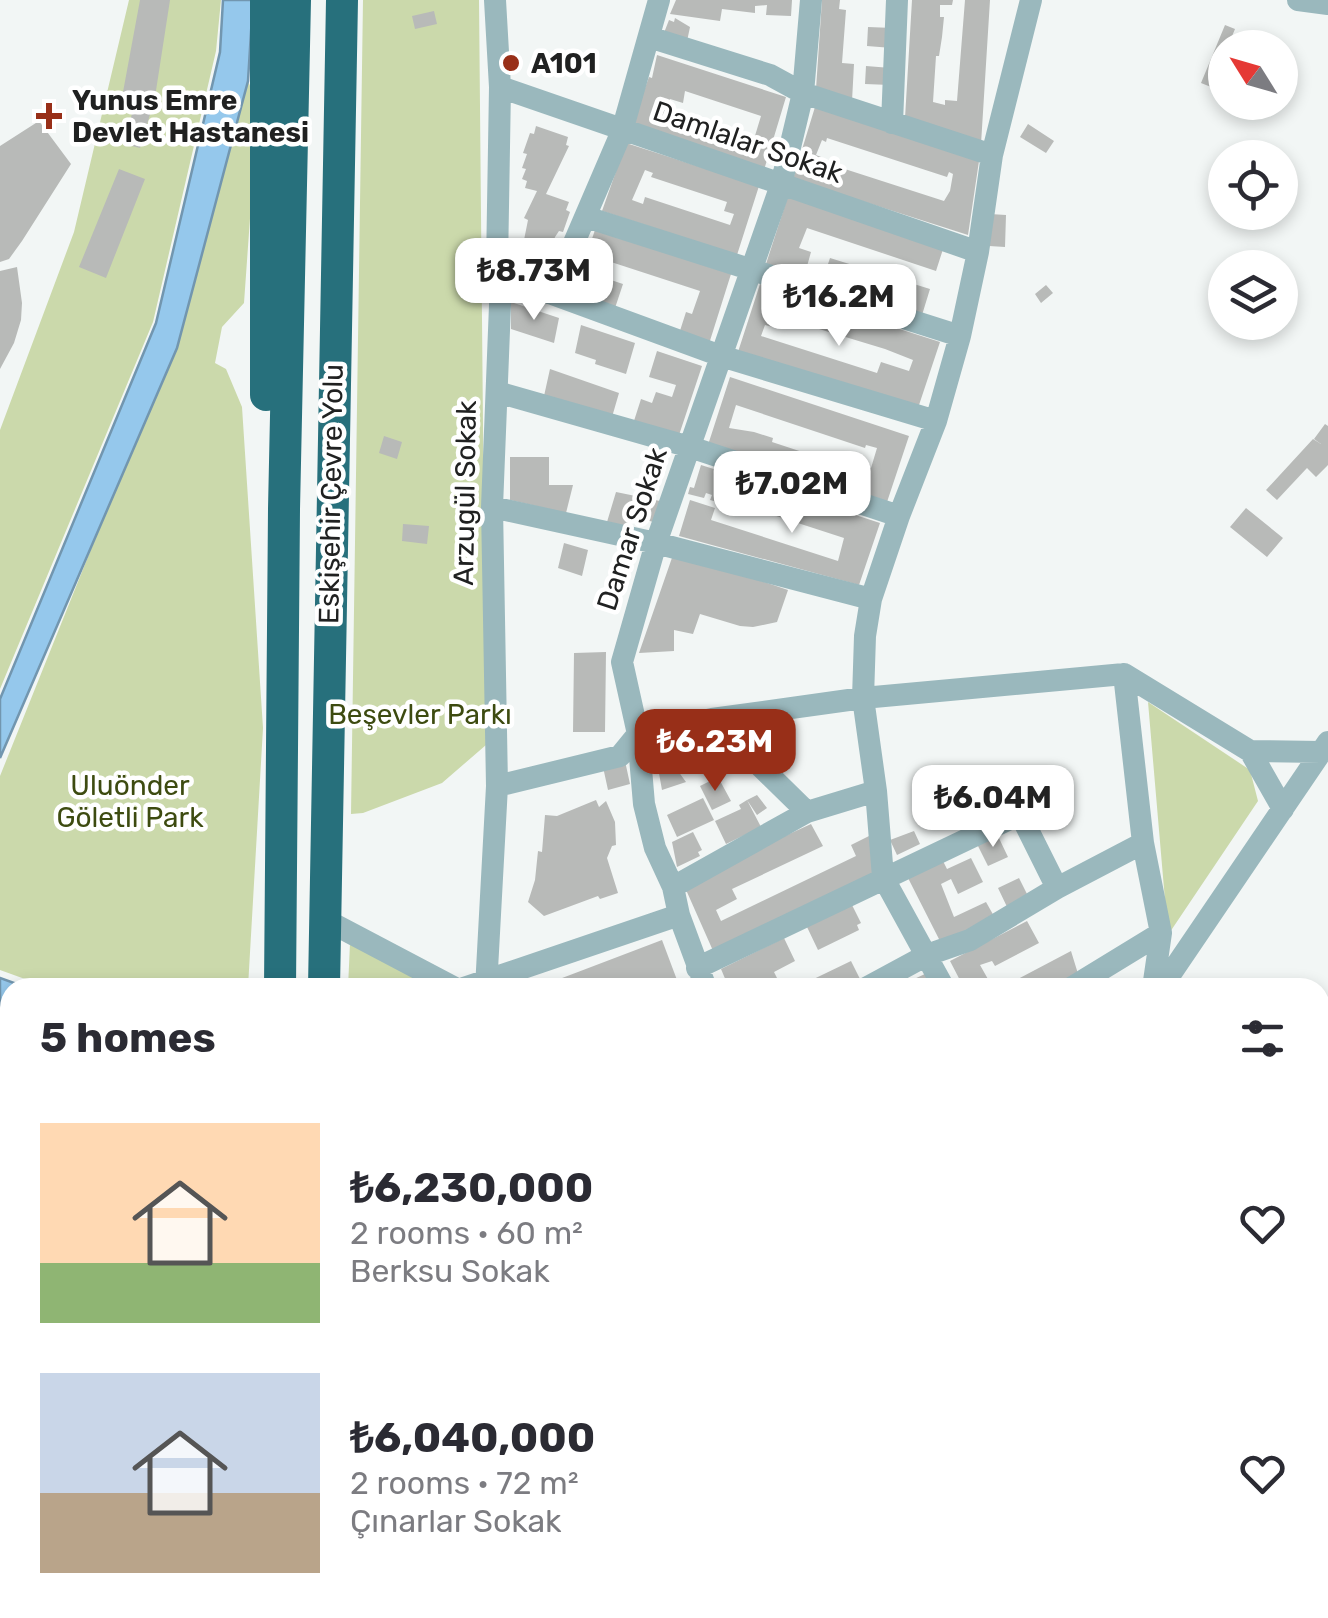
<!DOCTYPE html>
<html lang="en">
<head>
<meta charset="utf-8">
<style>
	:root { --surface:#fff; --page:#f2f2f3; --text:#2b2b33; --muted:#7c7c81; --accent:#982f18 }
	body { margin:0; font-family:Rubik,sans-serif; background:var(--page); color:var(--text); height:100vh; display:flex; flex-direction:column; font-size:38px; white-space:nowrap }
	* { box-sizing:border-box; margin:0 }
	p { font-size:32px; color:var(--muted) }
	.icon { flex:none; width:55px; height:55px; fill:none; stroke:currentColor; stroke-width:2; stroke-linecap:round; stroke-linejoin:round }
	.map { position:relative; flex:1; overflow:hidden }
	.details { position:absolute; left:0px; top:978px; width:1330px; height:642px; display:flex; flex-direction:column; background:var(--surface); border-radius:30px 30px 0 0; box-shadow:0 5px 15px #0003 }
	.details>* { flex:none }
	.needle { width:65px; rotate:307deg }
	.buttons { position:absolute; left:1208px; top:30px; display:grid; gap:20px }
	.buttons a { display:grid; place-items:center; width:90px; height:90px; border-radius:50%; background:var(--surface); box-shadow:0 5px 15px #0003; font-size:50px }
	.price { position:absolute; translate:-50% -85px; padding:0 22px; border-radius:20px; background:#fff; color:#222; font-size:32px; line-height:65px; filter:drop-shadow(0 2px 5px #0008) }
	.price::after { content:''; position:absolute; left:50%; top:60px; width:30px; height:22px; margin-left:-15px; background:inherit; clip-path:polygon(0 0,100% 0,50% 100%) }
	.price.selected { background:var(--accent); color:#fff }
	ul { padding:0; list-style:none }
	li { display:flex; align-items:center; gap:30px; height:250px; padding:0 40px }
	li span { display:grid; place-items:center; flex:none; width:280px; height:200px; border-radius:0px; color:#555 }
	li>.icon { margin-inline-start:auto }
	span .icon { width:120px; height:120px; fill:#fffc; stroke-width:1 }
	li b { font-size:42px }
	h2 { display:flex; justify-content:space-between; align-items:center; height:120px; padding:0 40px; font-size:42px }
	.map>svg:first-child { display:block }
</style>
</head>
<body>
<div class="map">
<svg width="1328" height="1618" viewBox="0 0 1328 1618">
	<rect width="100%" height="100%" fill="#f2f6f5"/>
	<path fill="#cbd9ab" d="M129 0H221L216 51 153 322 0 689V430L74 232Z
		M363 0H479L486 745 442 783 363 813 351 814Z
		M248 81 258 106 244 303 222 327 215 363 226 369 242 407 263 728 248 987H37L36 983 0 970V776L106 512 177 348Z
		M1148 702 1250 770 1258 801 1168 935Z
		M350 943 434 988H348Z
		M10 1326V1390L0 1398V1328Z"/>
	<path fill="#95c8ec" stroke="#7296af" stroke-width="2.5" d="M223 0H253L248 81 177 348 0 758V699L156 323 220 52Z
		M0 978 25 987 10 988V1310L0 1321Z
		M0 1500 10 1501V1610H76L73 1618H0Z"/>
	<path fill="#b8bab8" fill-rule="evenodd" d="M140 0H170L155 97 123 92Z
		M676 0H792L791 16 766 15 767 5 755 6V13L722 9 720 21 670 14Z
		M822 0H840L839 9 846 10 842 63 854 64 852 101 816 89Z
		M912 0H953L952 5H940V17H944L942 37 939 56H936L933 102 945 105V100L957 101 965 0H990L981 144 905 118Z
		M434 11 437 24 415 29 412 16Z
		M675 18 690 27 686 46 662 38 669 20 674 22Z
		M1225 25 1235 29 1211 87 1201 83Z
		M868 27 893 28 892 48 867 46Z
		M657 55 786 97 764 170 631 126 649 77 652 78ZM685 91 761 116 754 139 674 113 670 124 660 121 670 99 683 103Z
		M866 66 891 68 890 85 865 84Z
		M134 106 151 111 140 148 124 144Z
		M815 107 979 161 968 235 793 179ZM827 138 947 177 949 172 953 174 950 191 944 201 820 161 821 157 816 155 822 140 826 142Z
		M39 121 71 164 22 241 9 259 0 262V146Z
		M1028 124 1054 141 1046 153 1020 137Z
		M536 126 568 137 566 145 569 146 546 194 569 202 566 210 570 212 563 232 559 231 555 237 547 261 525 254 527 247 523 245 528 220 524 218 537 191 525 188 527 181 522 179 526 169 522 168 527 154 523 153 530 133 534 134Z
		M626 143 759 186 737 255 602 211ZM645 170 653 173 651 177 727 202 724 211 734 214 730 225 645 197 643 204 632 200Z
		M119 169 145 179 106 278 79 267Z
		M788 196 944 246 936 271 807 228 799 248 811 252 804 277 766 264Z
		M990 214 1006 215 1005 247 989 246Z
		M595 230 731 274 708 347 678 337 686 312 692 314 700 291 608 261 607 265 602 263 599 271 583 265Z
		M830 258 930 289 922 315 822 282Z
		M17 267 22 303 21 320 14 343 0 369V271Z
		M602 277 623 284 614 311 593 304Z
		M760 284 940 342 916 414 737 355ZM775 319 794 328 796 322 885 349 913 360 909 371 881 362 877 373 761 336 765 325 773 327Z
		M1046 285 1053 293 1041 303 1035 294Z
		M511 302 559 318 554 343 511 329Z
		M581 325 635 343 626 374 595 364 596 360 575 353Z
		M657 351 702 366 678 438 633 424 641 399 652 403 656 392 672 397 676 385 649 377Z
		M550 369 619 393 612 417 544 396Z
		M730 377 909 436 886 505 707 448ZM736 405 865 448 866 445 877 448 871 468 861 461 857 470 772 442 773 438 754 432 729 428Z
		M1325 424 1328 426V465L1316 477 1307 468 1277 500 1266 490 1313 439 1321 444 1314 439Z
		M384 436 402 442 397 459 379 453Z
		M510 457H549V485H573L566 513 510 500Z
		M701 465 755 482 747 506 729 500 728 505 710 500 712 495 706 493 704 498 688 494 690 487 694 488Z
		M773 488 880 523 859 585 679 536 690 500 715 508 711 520 838 561 844 538 764 512Z
		M616 492 660 501 653 522 631 515 628 527 607 522Z
		M1246 508 1283 538 1267 557 1230 527Z
		M403 524 429 526 427 544 402 541Z
		M564 543 588 550 582 576 558 568Z
		M674 552 788 590 777 622 753 627 740 626 700 614 693 634 674 630V651L639 653Z
		M606 652 605 732H573L574 653Z
		M699 736 708 757 688 764 680 743Z
		M675 743 687 766 678 771 686 782 662 790 655 751Z
		M625 761 630 784 608 790 603 767Z
		M718 777 731 801 712 810 700 786Z
		M757 795 767 808 757 815 747 800Z
		M703 798 714 820 677 837 667 815Z
		M596 800 599 807 606 801 615 822 616 845 612 846 607 858 618 893 600 899 598 896 544 916 528 902 535 880 538 851 542 852 545 815 557 816Z
		M747 800 761 827 726 844 715 821 741 809 739 805Z
		M811 824 823 846 732 889 737 899 716 910 721 921 856 856 851 845 873 834 878 873 714 953 683 883Z
		M914 831 920 844 897 855 890 840Z
		M693 832 702 850 698 852 700 856 677 867 672 842Z
		M997 834 1008 857 988 866 977 844Z
		M971 858 983 882 958 894 951 879 941 884 952 912 954 917 986 902 995 918 942 945 907 876 942 859 947 869Z
		M1019 878 1030 900 1009 911 998 888Z
		M852 905 861 923 857 925 859 930 818 950 807 927Z
		M1027 921 1039 943 995 966 992 961 980 965 993 988H964L950 961Z
		M784 938 795 961 774 972 782 988H729L721 969Z
		M662 940 680 988H551L549 983Z
		M1071 951 1079 977 1057 988H1001Z
		M851 961 862 983 853 988H795Z
		M927 973 935 988H895Z
		M1328 1216V1256L1325 1259 1320 1254V1226Z
		M1328 1281V1327L1320 1321V1289Z
		M1320 1355 1328 1361V1427L1320 1420Z
		M1320 1466 1328 1471 1325 1476 1328 1478V1500L1320 1495Z
		M1328 1572V1613L1320 1609V1586Z
		M634 1610H708L704 1618H649Z
		M1025 1610H1071L1067 1618H1029L1022 1614Z"/>
	<g fill="none" stroke-linecap="round" stroke-linejoin="round">
		<path stroke="#9ab8bd" stroke-width="22" d="M1298 0 1328 4
			M649 37 770 75 803 93 992 155
			M500 87 978 252
			M892 123 897 0
			M586 217 960 336
			M501 280 552 294 721 356 936 421
			M552 294 622 131 659 0
			M497 392 690 447 899 516
			M492 507 656 543 871 599
			M1124 674 1143 843 1161 933 1153 988
			M712 719 807 812
			M638 734 712 719 863 698 1124 674 1250 751
			M497 786 620 756 638 734
			M1283 809 1250 751 1321 752
			M673 887 807 812 876 791
			M324 919 455 988
			M697 968 1020 814 1057 888
			M464 988 679 915
			M486 988 497 786 492 507 501 280 497 266 500 87 495 0
			M706 988 679 915 673 887 655 848 644 804 638 734 622 662 656 543 781 185 803 93 811 0
			M866 988 927 955 970 940 1057 888 1143 843
			M944 988 883 877 876 791 863 698 865 636 871 599 899 516 936 421 960 336 978 252 992 155 1031 0
			M1071 988 1161 933
			M1161 988 1328 742
			M1320 1197 1328 1188
			M1320 1345 1328 1352
			M1320 1516 1328 1521
			M1320 1553 1328 1540
			M961 1610 977 1618
			M1130 1610 1147 1618
			M1291 1610 1304 1618
			M324 1618 327 1610
			M605 1618 607 1610
			M832 1618 834 1610
			M1171 1618 1175 1610"/>
		<path stroke="#27707c" stroke-width="32" d="M266 395V0
			M280 988 284 509 295 0
			M324 988 342 0
			M0 1411 10 1404
			M0 1454 10 1449
			M148 1618 152 1610
			M191 1618 195 1610
			M228 1618 230 1610"/>
	</g>
	<g fill="#982f18" stroke="#fff" stroke-width="4">
		<circle cx="511" cy="63" r="10"/>
		<path d="M44 101h10v10h10v10h-10v10h-10v-10h-10v-10h10z"/>
	</g>
	<g text-anchor="middle" dominant-baseline="central" stroke-width="9" stroke-linejoin="round" paint-order="stroke">
		<g font-size="28" font-weight="bold" fill="#202121" stroke="#fff" text-anchor="start">
			<text x="531" y="63">A101</text>
			<text x="72" y="100">Yunus Emre<tspan x="72" dy="32">Devlet Hastanesi</tspan></text>
		</g>
		<g font-size="28" fill="#202121" stroke="#fff">
			<text transform="translate(748 142) rotate(19)">Damlalar Sokak</text>
			<text transform="translate(465 493) rotate(-89)">Arzugül Sokak</text>
			<text transform="translate(331 494) rotate(-89)">Eskişehir Çevre Yolu</text>
			<text transform="translate(632 529) rotate(-72)">Damar Sokak</text>
		</g>
		<g font-size="28" fill="#3d4b10" stroke="#fff">
			<text x="420" y="714">Beşevler Parkı</text>
			<text x="130" y="785">Uluönder<tspan x="130" dy="32">Göletli Park</tspan></text>
		</g>
	</g>
</svg>
<div class="buttons">
<a><svg class="needle" viewBox="-14 -14 28 28"><path d="M0-13l5 13h-10z" fill="#e53935"/><path d="M0 13l5-13h-10z" fill="#7c7c81"/></svg></a>
<a><svg class="icon" aria-label="locate" viewBox="0 0 24 24"><circle cx="12" cy="12" r="6"/><path d="M12 2v4M12 18v4M2 12h4M18 12h4"/></svg></a>
<a><svg class="icon" aria-label="layers" viewBox="0 0 24 24"><path d="M12 4l9 5-9 5-9-5zM3 14l9 5 9-5"/></svg></a>
</div>
<b class="price" style="left:534px;top:323px">₺8.73M</b>
<b class="price" style="left:839px;top:349px">₺16.2M</b>
<b class="price" style="left:792px;top:536px">₺7.02M</b>
<b class="price selected" style="left:715px;top:794px">₺6.23M</b>
<b class="price" style="left:993px;top:850px">₺6.04M</b>
<section class="details">
<h2>5 homes<svg class="icon" aria-label="filters" viewBox="0 0 24 24"><path d="M4 7h16M4 17h16"/><circle cx="9" cy="7" r="2"/><circle cx="15" cy="17" r="2"/></svg></h2>
<ul>
<li><span style="background:linear-gradient(#ffd9b3 70%,#8fb573 0)"><svg class="icon" aria-label="home" viewBox="0 0 24 24"><path d="M3 11l9-7 9 7M6 9v11h12V9"/></svg></span><div><b>₺6,230,000</b><p>2 rooms · 60 m²</p><p>Berksu Sokak</p></div><svg class="icon" aria-label="heart" viewBox="0 0 24 24"><path d="M12 20l-8-8c-3-5 5-10 8-4 3-6 11-1 8 4z"/></svg></li>
<li><span style="background:linear-gradient(#c9d6e8 60%,#b9a48a 0)"><svg class="icon" aria-label="home" viewBox="0 0 24 24"><path d="M3 11l9-7 9 7M6 9v11h12V9"/></svg></span><div><b>₺6,040,000</b><p>2 rooms · 72 m²</p><p>Çınarlar Sokak</p></div><svg class="icon" aria-label="heart" viewBox="0 0 24 24"><path d="M12 20l-8-8c-3-5 5-10 8-4 3-6 11-1 8 4z"/></svg></li>
</ul>
</section>
</div>
</body>
</html>
